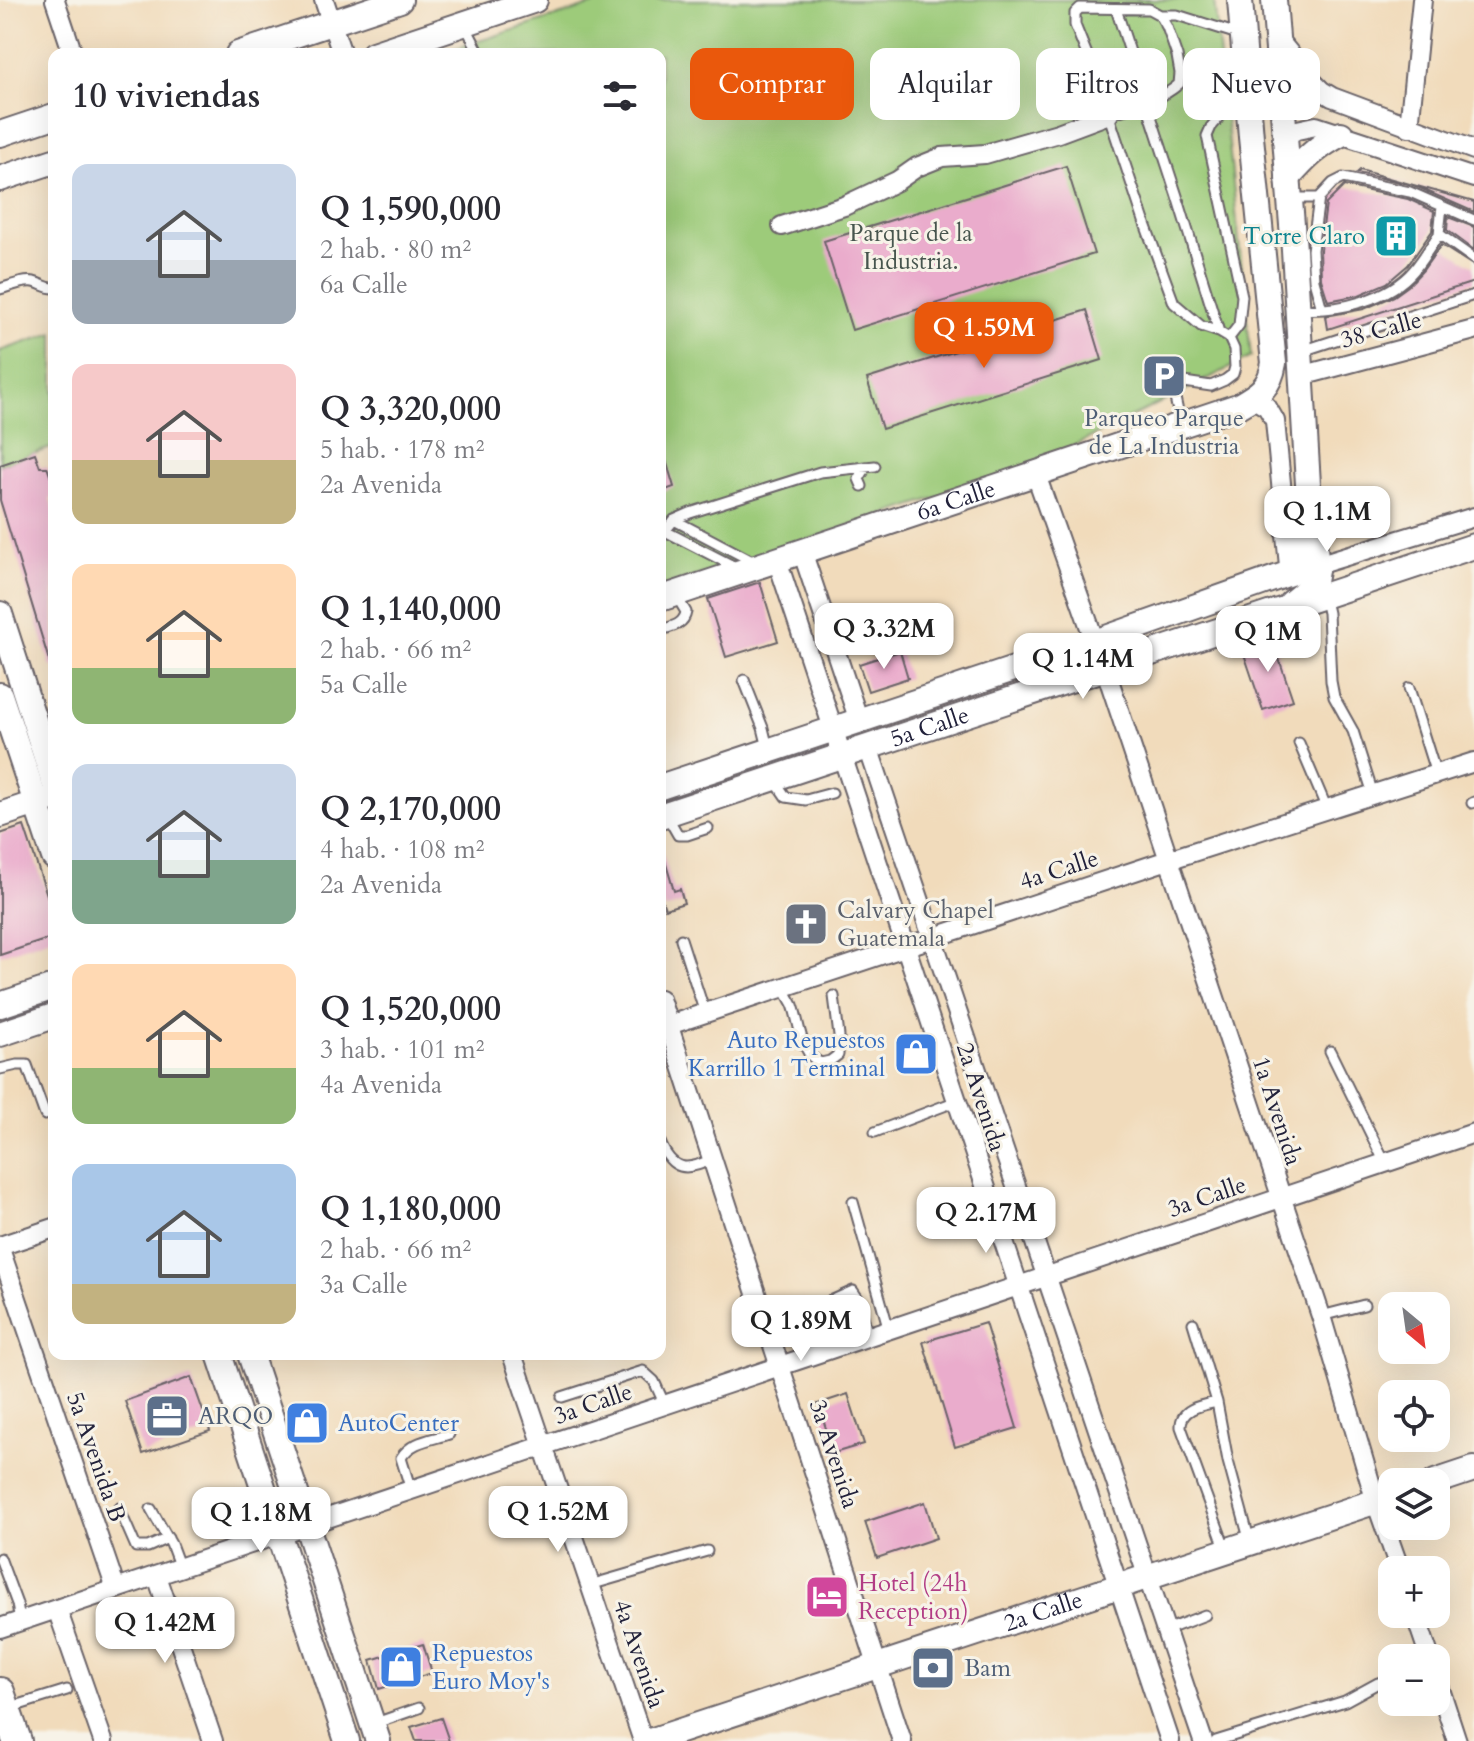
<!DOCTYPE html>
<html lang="es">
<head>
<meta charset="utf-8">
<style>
	:root { --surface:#fff; --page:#f2f2f3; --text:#2b2b33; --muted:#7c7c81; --accent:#ea580c }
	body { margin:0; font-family:Cardo,serif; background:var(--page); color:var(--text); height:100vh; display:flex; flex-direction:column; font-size:30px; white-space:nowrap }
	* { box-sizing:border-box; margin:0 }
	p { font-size:26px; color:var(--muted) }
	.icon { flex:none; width:44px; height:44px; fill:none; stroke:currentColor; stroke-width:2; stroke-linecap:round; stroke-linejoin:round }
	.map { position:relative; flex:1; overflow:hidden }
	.details { position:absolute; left:48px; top:48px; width:618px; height:1312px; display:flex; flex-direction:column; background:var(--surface); border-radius:16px; box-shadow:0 8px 32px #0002 }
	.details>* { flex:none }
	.top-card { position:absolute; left:690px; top:48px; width:664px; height:72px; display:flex; gap:16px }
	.needle { width:52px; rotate:151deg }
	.buttons { position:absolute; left:1378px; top:1292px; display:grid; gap:16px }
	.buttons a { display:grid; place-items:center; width:72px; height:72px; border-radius:16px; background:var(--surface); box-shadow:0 8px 32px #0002; font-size:40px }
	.price { position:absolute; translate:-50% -68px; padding:0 18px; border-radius:16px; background:#fff; color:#222; font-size:26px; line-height:52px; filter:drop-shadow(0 2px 4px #0008) }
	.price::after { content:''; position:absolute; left:50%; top:48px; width:24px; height:18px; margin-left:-12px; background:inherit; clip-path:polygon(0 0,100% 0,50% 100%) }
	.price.active { background:var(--accent); color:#fff }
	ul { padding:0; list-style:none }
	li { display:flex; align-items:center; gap:24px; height:200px; padding:0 24px }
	li span { display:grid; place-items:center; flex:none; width:224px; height:160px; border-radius:16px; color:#555 }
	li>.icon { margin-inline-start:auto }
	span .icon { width:96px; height:96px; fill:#fffc; stroke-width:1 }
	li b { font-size:34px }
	h2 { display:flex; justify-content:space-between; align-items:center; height:96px; padding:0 24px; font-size:34px }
	.tag { padding:0 28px; border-radius:16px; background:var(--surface); box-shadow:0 8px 32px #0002; font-size:28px; line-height:72px }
	.tag.active { background:var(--accent); color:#fff }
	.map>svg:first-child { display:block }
</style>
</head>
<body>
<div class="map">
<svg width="1474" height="1741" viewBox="0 0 1474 1741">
	<rect width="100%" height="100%" fill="#f7f3e8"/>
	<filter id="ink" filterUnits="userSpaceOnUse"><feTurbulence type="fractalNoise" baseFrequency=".0125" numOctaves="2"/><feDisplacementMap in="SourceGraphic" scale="16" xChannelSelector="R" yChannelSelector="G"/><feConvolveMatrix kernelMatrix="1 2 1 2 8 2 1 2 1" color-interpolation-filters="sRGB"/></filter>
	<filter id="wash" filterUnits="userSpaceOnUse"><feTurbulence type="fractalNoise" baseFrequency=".006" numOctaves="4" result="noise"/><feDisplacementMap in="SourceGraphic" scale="32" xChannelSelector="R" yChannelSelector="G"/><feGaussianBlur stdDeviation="1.8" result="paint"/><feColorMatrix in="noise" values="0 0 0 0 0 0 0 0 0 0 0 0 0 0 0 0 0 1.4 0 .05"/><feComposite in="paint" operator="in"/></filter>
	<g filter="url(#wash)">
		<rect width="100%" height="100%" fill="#f1dbbb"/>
		<path fill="#9dcb7a" stroke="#60765a" stroke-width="2" d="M609 0H1214L1251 357 1036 465 660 588V54H438Z
			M54 333V447L0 465V351Z"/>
		<g id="blocks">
			<path fill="#eaaccc" d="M1066 166 1094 254 852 330 824 241Z
				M1360 170 1474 202V212L1413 185 1357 173Z
				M1344 186 1408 199 1434 211 1432 231 1408 265 1387 283 1359 295 1328 301 1321 279 1320 250 1326 204Z
				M1448 217 1474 227V250L1447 230Z
				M1441 245 1474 266V282L1328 329 1326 316 1364 309 1394 296 1408 286 1423 270Z
				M1087 310 1102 360 882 429 867 379Z
				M663 450 674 487 660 492V451Z
				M35 453 40 467H47L54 486V497L50 499 54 511V666L51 667 0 500V465Z
				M760 582 778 641 726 657 708 599Z
				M1272 638 1293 700 1263 710 1242 648Z
				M900 651 908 678 868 691 859 664Z
				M24 826 54 916V937L0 955V834Z
				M663 854 674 891 680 889 684 903 665 909 660 894V855Z
				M985 1323 1017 1428 955 1447 923 1342Z
				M191 1377 210 1431 143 1454 125 1401Z
				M848 1394 864 1444 834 1453 818 1404Z
				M925 1502 936 1538 877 1558 865 1522Z
				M423 1644 432 1673 379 1689 371 1660Z
				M441 1718 449 1741H416L411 1727Z"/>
		</g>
	</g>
	<g filter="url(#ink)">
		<use href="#blocks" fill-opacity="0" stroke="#6a6368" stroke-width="2"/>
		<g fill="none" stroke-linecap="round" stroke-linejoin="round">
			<g stroke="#6a6368" stroke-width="13">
				<path id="lane" d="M1116 9 1177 196 1219 332
					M1160 15H1177L1241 35
					M466 27 480 54
					M1109 114C1133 107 1160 101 1179 84L1180 73 1177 56 1167 27 1160 15 1149 9 1080 8 1075 13V25L1096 77 1144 221 1174 303 1201 326 1219 332 1229 338 1234 349 1235 367 1233 374 1225 380 1211 386 1171 380 1181 425
					M1290 198H1319L1333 183 1343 178 1410 192 1442 206 1439 234 1474 259
					M1319 198 1312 250 1314 280 1322 309
					M1442 206 1474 220
					M0 289C11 286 23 280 34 282 42 284 45 288 54 288
					M1300 309C1337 312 1389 300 1414 270 1423 259 1431 246 1439 234
					M1229 338 1239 325 1242 296 1207 136 1211 127 1242 91
					M1302 351 1474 295
					M862 486 859 479 866 467
					M674 520 754 562
					M661 531H665L737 568
					M665 531 674 520 690 513 820 472 875 466
					M1324 596 1328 613 1331 681 1334 697 1353 731 1373 794
					M660 630C671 627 684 625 686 612L677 597
					M744 680 763 728 768 748
					M1409 688 1436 774
					M1299 743 1327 809
					M775 781 786 797 806 800 832 793
					M1472 803 1474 802
					M666 814 678 835H687L708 828
					M681 939 705 1013
					M783 987C786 993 790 999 793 1005 800 1024 800 1054 821 1063L830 1061 838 1055 839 1036 834 996
					M1330 1051 1385 1163
					M0 1069 17 1065H27L45 1115
					M875 1132 957 1101
					M660 1142C672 1171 686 1172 712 1159
					M853 1202 889 1330
					M1321 1316 1364 1305
					M1193 1323 1217 1402
					M768 1329 853 1291 859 1300 868 1336
					M562 1397 643 1371 654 1381 665 1405
					M411 1490 401 1458C411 1441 431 1440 449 1434
					M119 1508 136 1547H148L168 1538
					M151 1509 171 1544 180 1568
					M1226 1550 1181 1427C1180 1408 1203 1405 1217 1402L1228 1461 1250 1542
					M0 1558 17 1604 20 1621
					M590 1585 707 1551
					M1166 1630 1205 1615
					M9 1708 67 1690
					M373 1724 419 1708
					M1216 1741 1345 1701 1378 1683 1392 1679"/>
			</g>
			<g stroke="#6a6368" stroke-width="22">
				<path id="street" d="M55 0 73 54
					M324 0 342 54
					M1277 38 1313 82 1322 91 1332 97 1474 150
					M1409 127 1422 0
					M1285 136 1297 130 1316 126 1474 178
					M782 226 844 206 897 181 917 167 942 157 985 154 1058 133 1109 114
					M1301 376 1474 330
					M1252 398 1267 407 1275 421 1289 566
					M1035 472 1095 642
					M802 551 859 721
					M1289 555 1301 562 1317 565 1474 517
					M777 560 1170 1741
					M1105 668 1321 1316 1376 1502 1400 1570
					M868 747 1203 1741
					M660 999 902 1741
					M660 1028 1168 860 1474 762
					M0 1246 54 1228
					M0 1249 116 1589
					M512 1354 643 1741
					M157 1576 213 1741
					M57 1609 103 1741
					M1415 1614 1430 1658
					M0 1628 1474 1133
					M1436 1677 1457 1741"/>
			</g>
			<g stroke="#6a6368" stroke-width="28">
				<g id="secondary">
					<path d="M1274 0 1294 250 1309 501 1317 565 1314 582 1302 594 1291 603"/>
					<path d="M238 54 400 0"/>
					<path d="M373 54 535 0"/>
					<path d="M0 134 54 116"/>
					<path d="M1288 178C1306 158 1318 146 1341 134"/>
					<path d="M0 179 54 161"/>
					<path id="s1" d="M660 599 1238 406C1259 394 1270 388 1274 363L1251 137 1240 0"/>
					<path d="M0 614 54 782"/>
					<path d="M0 695 54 857"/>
					<path d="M660 787 1095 642 1290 573C1309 563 1307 521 1309 501"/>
					<path d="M0 815 51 798"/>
					<path id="s2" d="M660 816 1474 546"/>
					<path d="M0 1005 54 987"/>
					<path d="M0 1034 54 1016"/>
					<path d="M219 1354 347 1741"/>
					<path d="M250 1354 378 1741"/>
					<path d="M1435 1482 1474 1469"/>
					<path id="s3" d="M650 1741 1392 1496"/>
				</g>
			</g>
			<g stroke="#6a6368" stroke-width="32">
				<path id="primary" d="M0 1692 17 1741"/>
			</g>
			<use href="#lane" stroke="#fff" stroke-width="9"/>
			<use href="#street" stroke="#fff" stroke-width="18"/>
			<use href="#secondary" stroke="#fff" stroke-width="24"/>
			<use href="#primary" stroke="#fff" stroke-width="28"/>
		</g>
	</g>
	<defs>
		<g id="building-square" transform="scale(2.3)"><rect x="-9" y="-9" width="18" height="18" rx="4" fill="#0f9aa8" stroke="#f7f3e8"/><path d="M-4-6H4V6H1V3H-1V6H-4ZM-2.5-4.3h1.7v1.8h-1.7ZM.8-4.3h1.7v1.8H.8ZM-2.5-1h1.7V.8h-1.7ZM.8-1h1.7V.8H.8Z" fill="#fff"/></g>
		<g id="parking-square" transform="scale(2.3)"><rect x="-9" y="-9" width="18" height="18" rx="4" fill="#5c6f8a" stroke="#f7f3e8"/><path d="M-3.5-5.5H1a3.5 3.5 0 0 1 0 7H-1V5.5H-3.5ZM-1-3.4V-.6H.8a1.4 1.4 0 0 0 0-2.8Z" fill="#fff"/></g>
		<g id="church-square" transform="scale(2.3)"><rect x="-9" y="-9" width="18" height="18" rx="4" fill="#6b7280" stroke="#f7f3e8"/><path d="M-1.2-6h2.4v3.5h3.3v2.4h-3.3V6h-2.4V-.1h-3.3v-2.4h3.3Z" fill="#fff"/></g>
		<g id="shop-square" transform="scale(2.3)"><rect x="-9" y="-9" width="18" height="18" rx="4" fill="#3f7fe0" stroke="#f7f3e8"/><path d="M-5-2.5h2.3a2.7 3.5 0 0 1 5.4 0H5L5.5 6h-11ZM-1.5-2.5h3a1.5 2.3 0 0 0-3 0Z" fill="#fff"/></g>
		<g id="office-square" transform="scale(2.3)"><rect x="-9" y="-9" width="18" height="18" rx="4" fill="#5c6f8a" stroke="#f7f3e8"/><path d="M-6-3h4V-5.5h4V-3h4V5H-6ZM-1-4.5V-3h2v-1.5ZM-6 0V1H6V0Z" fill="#fff"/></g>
		<g id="hotel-square" transform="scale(2.3)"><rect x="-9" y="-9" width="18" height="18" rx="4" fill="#d1479c" stroke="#f7f3e8"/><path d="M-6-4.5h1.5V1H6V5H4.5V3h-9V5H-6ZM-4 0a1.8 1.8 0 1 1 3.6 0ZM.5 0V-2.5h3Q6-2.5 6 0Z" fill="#fff"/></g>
		<g id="bank-square" transform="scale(2.3)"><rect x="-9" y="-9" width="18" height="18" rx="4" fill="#5c6f8a" stroke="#f7f3e8"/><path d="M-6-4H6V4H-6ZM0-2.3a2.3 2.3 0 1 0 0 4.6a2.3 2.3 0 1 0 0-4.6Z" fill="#fff"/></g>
	</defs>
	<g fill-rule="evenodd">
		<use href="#building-square" x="1396" y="236"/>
		<use href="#parking-square" x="1164" y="376"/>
		<use href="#church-square" x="806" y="924"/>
		<use href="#shop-square" x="916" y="1054"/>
		<use href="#office-square" x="167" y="1416"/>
		<use href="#shop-square" x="307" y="1423"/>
		<use href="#hotel-square" x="827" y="1597"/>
		<use href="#shop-square" x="401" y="1667"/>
		<use href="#bank-square" x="933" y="1668"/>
	</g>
	<g text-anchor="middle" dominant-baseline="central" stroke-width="6" stroke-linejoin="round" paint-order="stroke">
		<g font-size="24" fill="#47554e" stroke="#f7f3e8">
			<text x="911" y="233">Parque de la<tspan x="911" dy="28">Industria.</tspan></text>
		</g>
		<g font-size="24" fill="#0d838f" stroke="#f7f3e8" text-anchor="end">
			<text x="1365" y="236">Torre Claro</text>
		</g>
		<g font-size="24" fill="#22223b" stroke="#f7f3e8">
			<text transform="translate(1381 330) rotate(-15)">38 Calle</text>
			<text stroke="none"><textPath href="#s1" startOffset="312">6a Calle</textPath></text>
			<text stroke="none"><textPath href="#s2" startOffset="284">5a Calle</textPath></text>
			<text transform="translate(1059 870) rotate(-18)">4a Calle</text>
			<text transform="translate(981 1097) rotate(72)">2a Avenida</text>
			<text transform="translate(1277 1111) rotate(72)">1a Avenida</text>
			<text transform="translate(1207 1197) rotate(-19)">3a Calle</text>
			<text transform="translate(593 1404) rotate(-19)">3a Calle</text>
			<text transform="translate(834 1454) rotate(72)">3a Avenida</text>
			<text transform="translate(96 1457) rotate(71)">5a Avenida B</text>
			<text stroke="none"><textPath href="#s3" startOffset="414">2a Calle</textPath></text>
			<text transform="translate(639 1654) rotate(71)">4a Avenida</text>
		</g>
		<g font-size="24" fill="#4e5e75" stroke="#f7f3e8" text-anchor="start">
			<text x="1164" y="418" text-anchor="middle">Parqueo Parque<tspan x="1164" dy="28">de La Industria</tspan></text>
			<text x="198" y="1416">ARQO</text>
			<text x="964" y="1668">Bam</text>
		</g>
		<g font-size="24" fill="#5b616d" stroke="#f7f3e8" text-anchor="start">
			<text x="837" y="910">Calvary Chapel<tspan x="837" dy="28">Guatemala</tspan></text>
		</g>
		<g font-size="24" fill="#366cbe" stroke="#f7f3e8" text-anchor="start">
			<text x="885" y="1040" text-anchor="end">Auto Repuestos<tspan x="885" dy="28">Karrillo 1 Terminal</tspan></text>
			<text x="338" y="1423">AutoCenter</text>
			<text x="432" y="1653">Repuestos<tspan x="432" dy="28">Euro Moy's</tspan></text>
		</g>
		<g font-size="24" fill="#b23c85" stroke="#f7f3e8" text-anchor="start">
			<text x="858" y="1583">Hotel (24h<tspan x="858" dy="28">Reception)</tspan></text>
		</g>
	</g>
</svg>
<div class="buttons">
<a><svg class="needle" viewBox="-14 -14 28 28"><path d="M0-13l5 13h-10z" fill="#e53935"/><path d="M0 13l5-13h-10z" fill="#7c7c81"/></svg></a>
<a><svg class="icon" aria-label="locate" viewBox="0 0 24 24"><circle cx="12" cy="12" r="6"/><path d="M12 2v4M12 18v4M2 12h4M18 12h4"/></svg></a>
<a><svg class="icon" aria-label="layers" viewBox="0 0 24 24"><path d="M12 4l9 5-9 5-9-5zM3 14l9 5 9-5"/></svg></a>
<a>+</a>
<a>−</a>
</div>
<b class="price active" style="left:984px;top:370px">Q 1.59M</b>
<b class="price" style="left:1327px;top:554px">Q 1.1M</b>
<b class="price" style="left:884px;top:671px">Q 3.32M</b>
<b class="price" style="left:1268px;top:674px">Q 1M</b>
<b class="price" style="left:1083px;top:701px">Q 1.14M</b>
<b class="price" style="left:986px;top:1255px">Q 2.17M</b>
<b class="price" style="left:801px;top:1363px">Q 1.89M</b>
<b class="price" style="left:558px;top:1554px">Q 1.52M</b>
<b class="price" style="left:261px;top:1555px">Q 1.18M</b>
<b class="price" style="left:165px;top:1665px">Q 1.42M</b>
<div class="top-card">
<a class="tag active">Comprar</a>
<a class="tag">Alquilar</a>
<a class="tag">Filtros</a>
<a class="tag">Nuevo</a>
</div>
<section class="details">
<h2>10 viviendas<svg class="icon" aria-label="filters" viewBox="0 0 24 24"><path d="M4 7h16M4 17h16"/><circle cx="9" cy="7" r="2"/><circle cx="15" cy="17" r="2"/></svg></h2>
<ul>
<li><span style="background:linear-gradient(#c9d6e8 60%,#9aa5b1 0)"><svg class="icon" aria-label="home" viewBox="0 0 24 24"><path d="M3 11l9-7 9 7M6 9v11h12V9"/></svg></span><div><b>Q 1,590,000</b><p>2 hab. · 80 m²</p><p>6a Calle</p></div></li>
<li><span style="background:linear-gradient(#f6c9c9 60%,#c2b280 0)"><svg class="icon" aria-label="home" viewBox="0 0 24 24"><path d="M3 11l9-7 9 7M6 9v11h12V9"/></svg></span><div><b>Q 3,320,000</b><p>5 hab. · 178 m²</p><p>2a Avenida</p></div></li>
<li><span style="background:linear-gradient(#ffd9b3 65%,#8fb573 0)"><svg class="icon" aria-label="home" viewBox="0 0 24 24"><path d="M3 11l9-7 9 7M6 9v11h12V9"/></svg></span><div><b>Q 1,140,000</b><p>2 hab. · 66 m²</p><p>5a Calle</p></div></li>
<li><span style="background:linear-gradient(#c9d6e8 60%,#7fa58c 0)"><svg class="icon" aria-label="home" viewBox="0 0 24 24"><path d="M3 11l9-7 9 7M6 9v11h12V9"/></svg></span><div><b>Q 2,170,000</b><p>4 hab. · 108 m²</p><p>2a Avenida</p></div></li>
<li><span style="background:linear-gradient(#ffd9b3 65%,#8fb573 0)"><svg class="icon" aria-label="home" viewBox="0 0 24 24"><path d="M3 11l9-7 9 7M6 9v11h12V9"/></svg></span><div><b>Q 1,520,000</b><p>3 hab. · 101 m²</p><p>4a Avenida</p></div></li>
<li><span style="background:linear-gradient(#a9c7e8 75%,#c2b280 0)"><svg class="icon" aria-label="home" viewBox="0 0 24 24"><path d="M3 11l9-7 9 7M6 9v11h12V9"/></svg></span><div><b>Q 1,180,000</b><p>2 hab. · 66 m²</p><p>3a Calle</p></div></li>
</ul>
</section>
</div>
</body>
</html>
